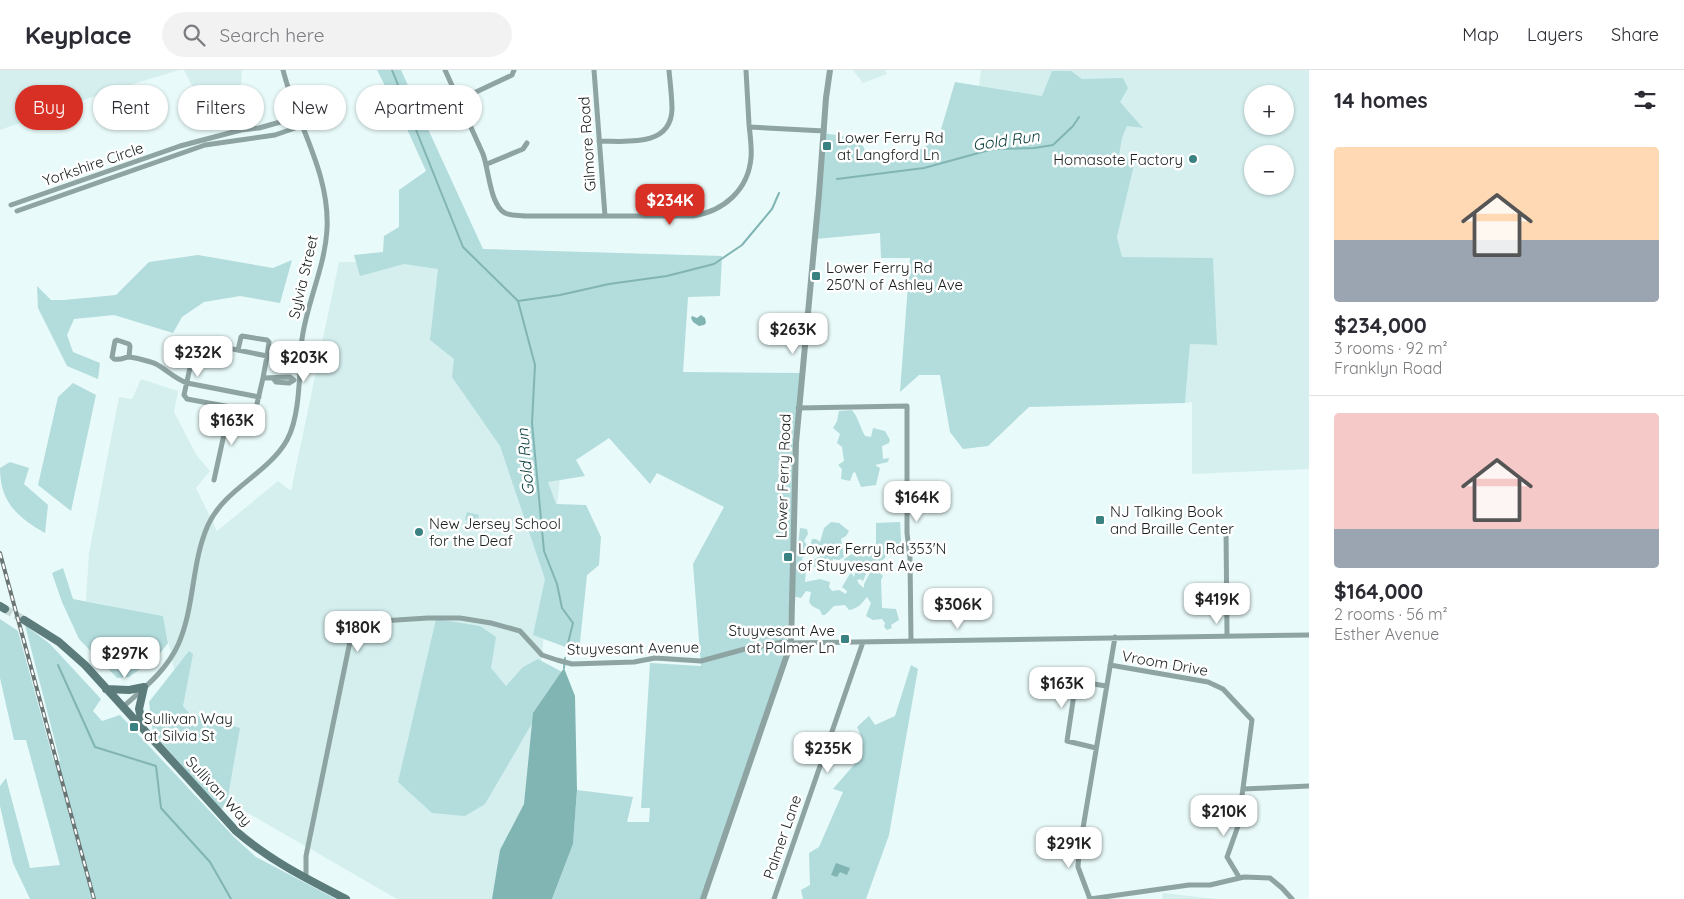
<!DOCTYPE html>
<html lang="en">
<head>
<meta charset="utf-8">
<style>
	:root { --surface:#fff; --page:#f2f2f3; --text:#2b2b33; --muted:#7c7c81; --line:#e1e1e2; --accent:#d93025 }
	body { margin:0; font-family:Quicksand,sans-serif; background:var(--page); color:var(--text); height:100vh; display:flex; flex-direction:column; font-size:19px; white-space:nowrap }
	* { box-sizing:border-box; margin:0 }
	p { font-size:16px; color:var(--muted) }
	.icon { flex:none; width:28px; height:28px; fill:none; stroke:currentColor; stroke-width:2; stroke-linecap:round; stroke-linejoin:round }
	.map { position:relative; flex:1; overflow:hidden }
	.details { display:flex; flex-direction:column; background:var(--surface); width:375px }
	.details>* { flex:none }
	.top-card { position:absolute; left:15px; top:15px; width:475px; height:45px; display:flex; gap:10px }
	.buttons { position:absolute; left:1244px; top:15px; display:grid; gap:10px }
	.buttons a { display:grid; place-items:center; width:50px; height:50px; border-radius:50%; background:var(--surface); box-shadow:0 1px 4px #0004; font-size:25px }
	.price { position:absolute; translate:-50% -42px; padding:0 11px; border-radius:10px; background:#fff; color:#222; font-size:16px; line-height:32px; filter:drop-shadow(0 1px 2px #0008) }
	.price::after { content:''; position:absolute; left:50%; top:30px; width:15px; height:11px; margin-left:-8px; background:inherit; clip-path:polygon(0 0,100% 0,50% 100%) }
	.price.selected { background:var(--accent); color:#fff }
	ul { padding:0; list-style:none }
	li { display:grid; align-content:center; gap:10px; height:265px; padding:0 25px }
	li+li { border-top:1px solid var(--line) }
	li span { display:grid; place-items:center; height:155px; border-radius:5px; color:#555 }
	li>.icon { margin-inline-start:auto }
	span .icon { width:90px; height:90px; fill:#fffc; stroke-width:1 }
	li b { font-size:21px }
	h2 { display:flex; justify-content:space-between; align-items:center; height:60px; padding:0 25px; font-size:21px }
	.pill { padding:0 18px; border-radius:22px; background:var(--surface); box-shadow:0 1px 4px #0004; font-size:18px; line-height:45px }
	.pill.selected { background:var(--accent); color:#fff }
	header { display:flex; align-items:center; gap:30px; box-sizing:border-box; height:70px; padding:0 25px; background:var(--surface); border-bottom:1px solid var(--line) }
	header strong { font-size:24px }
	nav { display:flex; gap:28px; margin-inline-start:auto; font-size:18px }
	.search { width:350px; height:45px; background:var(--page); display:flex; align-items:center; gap:12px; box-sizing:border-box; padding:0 18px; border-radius:28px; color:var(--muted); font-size:19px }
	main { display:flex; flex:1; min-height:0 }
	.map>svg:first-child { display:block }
</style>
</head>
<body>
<header>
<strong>Keyplace</strong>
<div class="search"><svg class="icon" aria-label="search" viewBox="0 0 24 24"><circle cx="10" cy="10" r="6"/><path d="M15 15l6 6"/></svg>Search here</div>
<nav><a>Map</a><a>Layers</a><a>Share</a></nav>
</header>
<main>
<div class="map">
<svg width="1309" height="829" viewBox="0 0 1309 829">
	<rect width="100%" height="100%" fill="#e8faf9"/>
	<path fill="#d5efef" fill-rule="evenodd" d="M0 0H179L101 24 0 60Z
		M184 0H242L239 43 211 54Z
		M853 0H885L887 4 863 13Z
		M981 0H1309V399L1192 404V332L1185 333 1190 274 1216 275 1213 188H1122L1117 167 1135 91 1119 86 1122 68 1127 56 1142 58 1071 1 1042 26 979 16ZM1252 24H1285V56H1252ZM1252 84H1285V116H1252Z
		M339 192H582L517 829H397L227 731 194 646 182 638 163 546 86 531 89 483 119 327 132 329 141 309 178 321 174 342 197 386 210 401 196 418 217 461 278 411 291 421Z
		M1163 823 1216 829H1162Z"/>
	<path fill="#b3dcdc" d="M377 0H401L483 179 722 186 720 226 688 227 683 302 802 303 787 578 764 656 700 829H552L573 774 577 720 633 727 627 752H649L650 738H641L650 593 701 596 693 494 724 437 657 403 650 414 609 368 576 390 585 406 548 412 556 434 586 435 601 467 599 495 587 505 579 582 533 565 545 509 500 376 452 307 454 289 430 270 438 199 404 194 360 206 354 185 383 182 384 166 399 157V120L426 101 407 59Z
		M1052 1H1071L1082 9 1123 8 1128 18 1120 32 1143 58 1127 56 1122 68 1119 86 1135 91 1117 167 1122 187 1213 188 1217 275 1190 274 1185 333 1029 337 988 376 963 379 950 362 940 305H919L900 322 910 188H881L880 163 816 169 823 63 860 69 869 90 914 84 939 66 955 12 1042 26Z
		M198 185 273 198 292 190 280 233 240 226 204 232 182 247 173 263 114 245 74 249 67 265 73 282 100 293 98 309 67 296 38 238 37 216 51 230H64L116 225 149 192Z
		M73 313 96 325 71 441 38 415 58 327Z
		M852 340C858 347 860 357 865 366L871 367 873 358 885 361 890 370 889 373 882 376 883 389 889 388 888 392 875 395 880 398 876 415 861 417 855 402 853 403 850 411 841 409 842 399 838 395 844 391 842 377 837 373 840 364 833 358 837 351 839 341Z
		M10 392 29 398 24 414 48 435 45 463C17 447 0 432 0 398Z
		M467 442 479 445 477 451 475 453 476 456 471 459H468L466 456 467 451 465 449Z
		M831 452 839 453 849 461 846 466 841 469 844 487 839 490 833 489 832 497 822 499 812 496V490L823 485 824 482 815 480 802 488 806 500 805 512 820 509 830 512 829 517 832 521 839 520 846 524 847 521 842 517 851 502 854 507 855 503 859 501 860 497 858 496 851 501 845 498 844 489 850 485 858 483 860 486 861 483 865 486 876 481V453L900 452 902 484H889L877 495 874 493 870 495 863 511 860 509 857 510 859 514 864 518V514L871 501H878L883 506 881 510 882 538 896 539 899 550 891 555 892 558 887 560 884 557 885 553 882 549 873 550 866 546 871 533 867 527C861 534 859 538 849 540L845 535 834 536 825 545H822L820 540 812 536 809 532 811 522 806 521 801 528 792 526 800 458 807 459 808 464 804 471 807 475 810 476 812 469H816L820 472 824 458Z
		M63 498 73 529 163 546 168 573 157 587 129 607 117 608 79 569 62 532 52 503Z
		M0 549 18 561 54 692 60 691 25 555 50 574 101 629 93 641 102 651 120 645 234 767 256 787 336 829H30L13 793 0 736V716L6 708 30 798 60 795 26 670H14L0 608Z
		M436 549 480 556 496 567 491 598 506 616 523 597 538 589 562 602 485 734 465 746 432 743 398 712Z
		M189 581 193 584 183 636 189 643 240 658 227 732 221 740 153 663 149 632Z
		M911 595 918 599 889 765 866 829H803L801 820 810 815 809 783 819 777 843 722 833 719 860 688 863 670 857 657 869 646 875 655 895 646Z"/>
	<path fill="#81b5b4" d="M701 245 705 248 706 253 704 255 699 256 693 252 691 248 692 246 697 248Z
		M564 598 575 626 577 720 573 774 552 829H492L500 780 524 734 533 643Z
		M836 793 850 798 847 805 840 802 837 807 831 805Z"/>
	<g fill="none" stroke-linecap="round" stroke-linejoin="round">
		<path stroke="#81b5b4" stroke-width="2" d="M392 0 463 177 518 231 535 295 532 353 544 481 557 514 562 538 573 553 567 577
			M837 109 924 98 993 79 1034 78 1053 75 1073 56 1079 47
			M518 231 560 225 609 214 667 206 714 194 742 175 772 139 779 123
			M58 595 95 677 156 696 161 738 210 792 231 829
			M564 598 565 588"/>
		<path stroke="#c9d9d8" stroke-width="8" stroke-dasharray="8 4" stroke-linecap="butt" d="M5 539 24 550"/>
		<path stroke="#8ea4a3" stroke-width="5" d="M445 0 483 84C489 100 490 135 505 143 511 146 519 145 525 146H693C724 141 748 120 751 88 752 77 750 65 749 54 748 36 747 18 746 0
			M594 0 605 146
			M459 30 512 5 514 0
			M750 57 824 61
			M599 71C625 71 671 78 672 39 672 26 670 13 669 0
			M487 94 523 79 527 73
			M11 135 180 76 241 60 259 58 298 47
			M17 141 205 75 275 65 301 56
			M238 280 241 267 242 266 267 270 269 272 267 286
			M129 287 130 276 129 274 117 270 115 271 112 287 114 289C124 290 121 288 129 287 133 287 152 292 156 294 167 300 175 309 187 313L259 327
			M263 308 267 286 198 272 195 275 184 325 187 329 252 341 256 338 263 308 290 307 294 310 289 313 276 312 273 308
			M798 338 907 336V463L910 488 911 571
			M214 410 230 337
			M1226 459 1227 565
			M1115 567 1079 782 1078 797 1090 829 1189 815H1210L1244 807 1270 808 1282 818 1292 829
			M1110 595 1208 612 1223 619 1252 650 1238 756 1227 787 1239 807
			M123 637C144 618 166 601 178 575 195 537 191 493 208 455 225 418 268 404 287 370 301 345 299 299 302 269 307 232 325 197 327 159 330 102 296 53 283 0
			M1096 678 1067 671 1076 611 1106 616
			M1243 719 1309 716
			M306 808V786L355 547 381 551 428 548H460L491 553 520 561 542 585 557 590 572 594 634 592 655 588 701 591 745 579 783 572 791 573 1309 565
			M774 829 863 572"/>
		<path stroke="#8ea4a3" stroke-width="6" d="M703 829 791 573 796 373 819 124 826 28 830 0"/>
		<path stroke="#5c7c7c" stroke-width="8" d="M0 536 5 539
			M24 550 59 572 85 595 236 761C269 790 307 809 346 829
			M106 619 129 620 144 617 139 639 143 656"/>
		<g stroke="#6a7575" stroke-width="4">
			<path id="rail" d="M0 483 94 829"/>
		</g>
		<use href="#rail" stroke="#fff" stroke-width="2" stroke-dasharray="5.5" stroke-linecap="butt"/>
	</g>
	<g fill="#3a8282" stroke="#fff" stroke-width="2">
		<rect x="822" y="71" width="10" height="10" rx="2.5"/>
		<circle cx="1193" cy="89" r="5"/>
		<rect x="811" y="201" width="10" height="10" rx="2.5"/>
		<rect x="1095" y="445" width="10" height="10" rx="2.5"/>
		<circle cx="419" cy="462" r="5"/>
		<rect x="783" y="482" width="10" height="10" rx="2.5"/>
		<rect x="840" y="564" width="10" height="10" rx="2.5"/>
		<rect x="129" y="652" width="10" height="10" rx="2.5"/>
	</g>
	<g text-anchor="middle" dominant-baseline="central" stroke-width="5" stroke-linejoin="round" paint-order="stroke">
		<g font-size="15" fill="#181e1e" stroke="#fff" text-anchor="start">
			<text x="837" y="67">Lower Ferry Rd<tspan x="837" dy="17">at Langford Ln</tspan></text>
			<text x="1183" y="89" text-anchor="end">Homasote Factory</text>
			<text x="826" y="197">Lower Ferry Rd<tspan x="826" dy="17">250'N of Ashley Ave</tspan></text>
			<text x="1110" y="441">NJ Talking Book<tspan x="1110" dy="17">and Braille Center</tspan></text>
			<text x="429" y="453">New Jersey School<tspan x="429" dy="17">for the Deaf</tspan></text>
			<text x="798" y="478">Lower Ferry Rd 353'N<tspan x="798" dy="17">of Stuyvesant Ave</tspan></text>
			<text x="835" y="560" text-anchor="end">Stuyvesant Ave<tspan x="835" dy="17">at Palmer Ln</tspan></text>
			<text x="144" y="648">Sullivan Way<tspan x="144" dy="17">at Silvia St</tspan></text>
		</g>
		<g font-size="15" fill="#181e1e" stroke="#fff">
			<text transform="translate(587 74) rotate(-94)">Gilmore Road</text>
			<text transform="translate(93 94) rotate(-19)">Yorkshire Circle</text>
			<text transform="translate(303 207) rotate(-77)">Sylvia Street</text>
			<text transform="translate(783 406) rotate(-88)">Lower Ferry Road</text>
			<text transform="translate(633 578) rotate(-1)">Stuyvesant Avenue</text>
			<text transform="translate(1165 593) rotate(10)">Vroom Drive</text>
			<text transform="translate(219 721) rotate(47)">Sullivan Way</text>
			<text transform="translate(782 767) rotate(-71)">Palmer Lane</text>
		</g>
		<g font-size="16" font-style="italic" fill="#0e4040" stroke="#fff">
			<text transform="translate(1006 70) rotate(-8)">Gold Run</text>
			<text transform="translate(525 392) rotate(-95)">Gold Run</text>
		</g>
	</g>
</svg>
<div class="buttons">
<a>+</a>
<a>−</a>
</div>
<b class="price selected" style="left:670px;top:156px">$234K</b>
<b class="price" style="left:793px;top:285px">$263K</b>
<b class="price" style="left:198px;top:308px">$232K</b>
<b class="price" style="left:304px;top:313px">$203K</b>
<b class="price" style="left:232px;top:376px">$163K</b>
<b class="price" style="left:917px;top:453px">$164K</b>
<b class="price" style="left:1217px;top:555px">$419K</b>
<b class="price" style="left:958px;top:560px">$306K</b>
<b class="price" style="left:358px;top:583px">$180K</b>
<b class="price" style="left:125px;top:609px">$297K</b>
<b class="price" style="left:1062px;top:639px">$163K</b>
<b class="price" style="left:828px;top:704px">$235K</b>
<b class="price" style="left:1224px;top:767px">$210K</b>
<b class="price" style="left:1069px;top:799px">$291K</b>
<div class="top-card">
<a class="pill selected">Buy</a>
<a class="pill">Rent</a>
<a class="pill">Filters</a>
<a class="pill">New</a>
<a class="pill">Apartment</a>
</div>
</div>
<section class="details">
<h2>14 homes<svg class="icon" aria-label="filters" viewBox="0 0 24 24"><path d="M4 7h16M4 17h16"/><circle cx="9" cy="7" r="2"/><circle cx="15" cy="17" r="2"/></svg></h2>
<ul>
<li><span style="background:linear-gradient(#ffd9b3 60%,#9aa5b1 0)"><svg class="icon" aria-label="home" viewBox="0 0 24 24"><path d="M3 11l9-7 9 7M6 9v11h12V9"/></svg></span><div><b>$234,000</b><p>3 rooms · 92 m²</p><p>Franklyn Road</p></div></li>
<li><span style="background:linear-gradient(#f6c9c9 75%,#9aa5b1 0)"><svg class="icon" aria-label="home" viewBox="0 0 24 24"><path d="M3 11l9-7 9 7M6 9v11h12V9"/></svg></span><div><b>$164,000</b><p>2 rooms · 56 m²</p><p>Esther Avenue</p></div></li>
</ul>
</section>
</main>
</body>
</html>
